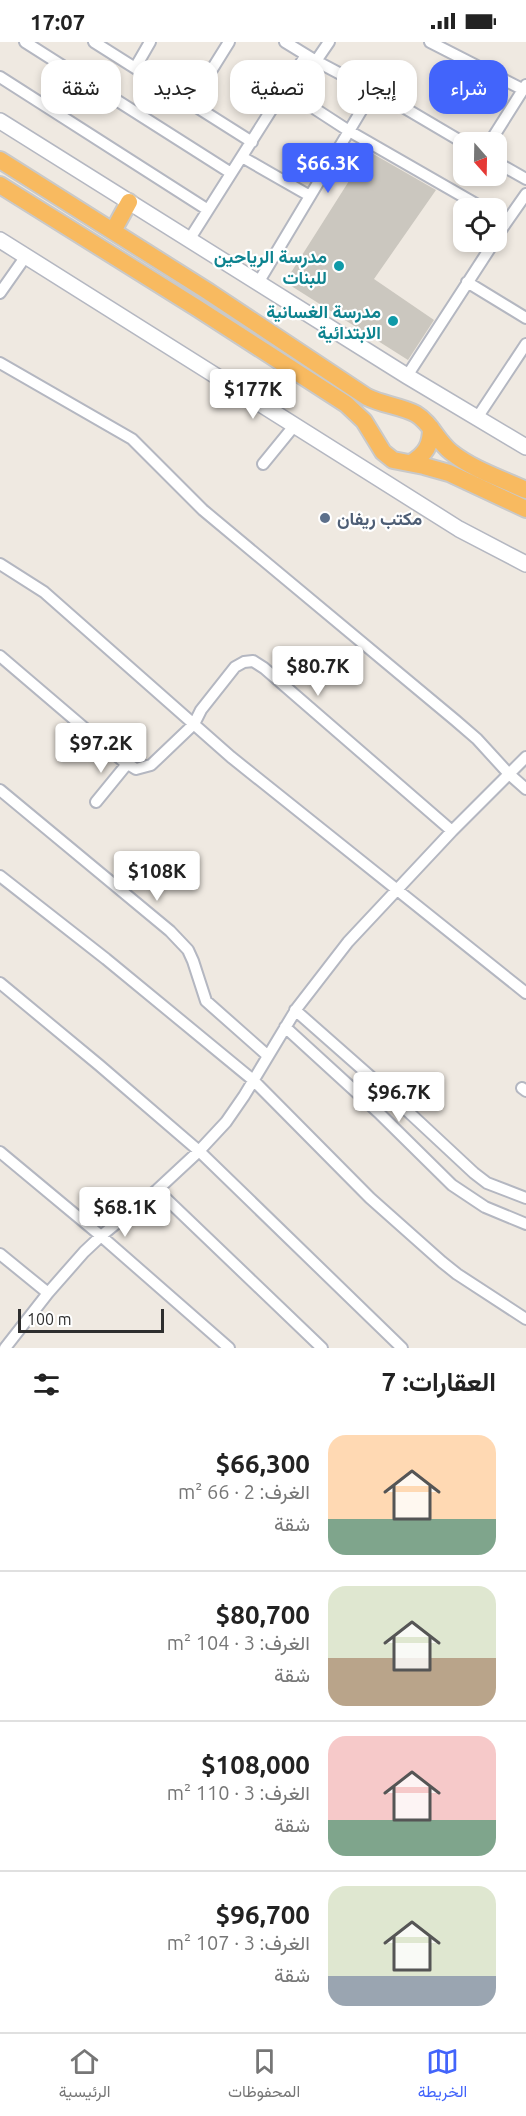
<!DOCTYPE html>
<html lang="ar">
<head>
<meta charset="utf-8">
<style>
	:root { --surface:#fff; --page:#f6f6f6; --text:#222; --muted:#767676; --line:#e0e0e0; --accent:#4264fb }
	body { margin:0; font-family:Ubuntu,Vazirmatn,sans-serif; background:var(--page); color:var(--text); direction:rtl; height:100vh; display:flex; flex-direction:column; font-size:22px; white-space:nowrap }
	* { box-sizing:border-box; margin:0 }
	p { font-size:20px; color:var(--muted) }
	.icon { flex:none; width:33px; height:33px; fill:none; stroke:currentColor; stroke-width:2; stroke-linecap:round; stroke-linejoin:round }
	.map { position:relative; height:1306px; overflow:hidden; direction:ltr }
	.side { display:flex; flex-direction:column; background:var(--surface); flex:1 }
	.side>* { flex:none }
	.hud { position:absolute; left:18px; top:18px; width:490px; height:54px; direction:rtl; display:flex; gap:12px }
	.needle { width:39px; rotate:160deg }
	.controls { position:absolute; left:453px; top:90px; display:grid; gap:12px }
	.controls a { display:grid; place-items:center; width:54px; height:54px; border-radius:12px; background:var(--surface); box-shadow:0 3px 9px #0003; font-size:30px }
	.scale { position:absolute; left:18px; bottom:15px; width:146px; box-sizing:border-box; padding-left:6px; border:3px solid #2e2e2e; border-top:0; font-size:16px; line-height:21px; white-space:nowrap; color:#2e2e2e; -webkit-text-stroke:4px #fff; paint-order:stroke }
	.price { position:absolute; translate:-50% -51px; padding:0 14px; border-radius:6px; background:#fff; color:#222; font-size:20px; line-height:39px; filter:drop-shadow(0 2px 3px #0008) }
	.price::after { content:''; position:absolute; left:50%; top:36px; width:18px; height:14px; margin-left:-9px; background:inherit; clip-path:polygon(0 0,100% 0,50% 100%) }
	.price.current { background:var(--accent); color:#fff }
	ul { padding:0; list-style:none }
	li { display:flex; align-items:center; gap:18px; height:150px; padding:0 30px }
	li+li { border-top:2px solid var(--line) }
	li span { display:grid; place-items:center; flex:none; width:168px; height:120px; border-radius:18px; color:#555 }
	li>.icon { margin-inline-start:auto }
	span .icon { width:72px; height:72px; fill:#fffc; stroke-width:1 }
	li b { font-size:26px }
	h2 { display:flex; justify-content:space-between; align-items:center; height:72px; padding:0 30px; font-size:26px }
	.tag { padding:0 21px; border-radius:18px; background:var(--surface); box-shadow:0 3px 9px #0003; font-size:21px; line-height:54px }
	.tag.current { background:var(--accent); color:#fff }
	.status { display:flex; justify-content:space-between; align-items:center; height:42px; padding:0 30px; background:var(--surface); direction:ltr }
	.status svg { height:16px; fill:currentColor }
	.tab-bar { display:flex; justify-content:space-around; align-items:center; height:84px; border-top:2px solid var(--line); background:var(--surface); font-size:16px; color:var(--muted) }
	.tab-bar a { display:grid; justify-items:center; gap:3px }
	.tab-bar .current { color:var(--accent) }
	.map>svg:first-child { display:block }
</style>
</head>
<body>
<div class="status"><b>17:07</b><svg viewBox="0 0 49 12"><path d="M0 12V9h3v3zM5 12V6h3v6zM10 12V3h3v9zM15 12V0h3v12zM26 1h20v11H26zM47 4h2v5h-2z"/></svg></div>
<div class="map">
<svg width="526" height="1306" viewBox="0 0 526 1306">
	<rect width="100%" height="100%" fill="#efe9e1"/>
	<path fill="#cbc7bf" d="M368 109 436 148 374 237 434 278 408 318 285 240Z"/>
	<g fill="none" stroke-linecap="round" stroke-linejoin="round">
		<g stroke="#b4b7c1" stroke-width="14">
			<path id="minor" d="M25 0 231 131
				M94 0 252 100
				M285 0 316 19 403 65 464 101
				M430 0 522 47
				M316 19 329 0
				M135 26 150 0
				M0 35 208 168
				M286 48 349 89 483 166
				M191 61 229 0
				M490 100 526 43
				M242 115 310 154
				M496 120 526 137
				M496 195 526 152
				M189 198 306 13
				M467 240 526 276
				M258 241 373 49
				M0 251 26 214
				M0 321 132 397 203 468 455 678 477 697 509 732 526 747
				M407 334 494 200
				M477 376 526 302
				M263 422 294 384
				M0 522 44 550 231 715 526 951
				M0 614 123 719 136 727 151 723 194 682 201 668 235 625 244 620 253 619 264 626 452 789
				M0 748 170 889 188 908 193 919 206 959 267 1013
				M96 760 127 722
				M0 834 106 917 253 1038 370 1156 442 1220 457 1232 526 1277
				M0 941 99 1023 199 1109 402 1306
				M295 968 371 1035 474 1131 487 1141 526 1156
				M285 985 378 1070 452 1143 485 1165 526 1182
				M522 1046 526 1049
				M0 1110 101 1194 229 1306
				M157 1148 322 1306
				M0 1212 48 1251
				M5 1306 48 1251 84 1210 101 1194 157 1148 199 1109 226 1080 244 1054 297 966 348 900 452 789 526 715"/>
		</g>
		<g stroke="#b4b7c1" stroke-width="18">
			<path id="secondary" d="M0 79 407 334 526 405
				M0 198 459 487 526 522"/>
		</g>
		<g stroke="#c9c9c9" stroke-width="20">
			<path id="trunk" d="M0 118 209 250 367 355C383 363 401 364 416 372 431 381 437 399 451 410 472 427 502 437 526 448
				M0 143 197 266 346 362 364 379 383 410 393 418 424 424 449 431 526 467
				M113 189 129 160
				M411 421C426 412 431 403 431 386"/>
		</g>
		<use href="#minor" stroke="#fff" stroke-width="10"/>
		<use href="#secondary" stroke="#fff" stroke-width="15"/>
		<use href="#trunk" stroke="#f8ba60" stroke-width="16"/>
	</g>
	<g fill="#0f9aa8" stroke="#fff" stroke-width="2">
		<circle cx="339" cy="224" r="6"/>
		<circle cx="393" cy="279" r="6"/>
	</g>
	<circle fill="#5c6f8a" stroke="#fff" stroke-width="2" cx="325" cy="476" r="6"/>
	<g text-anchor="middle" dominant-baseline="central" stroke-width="4.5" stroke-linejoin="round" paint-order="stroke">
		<g font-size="18" font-weight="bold" fill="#0d838f" stroke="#fff" text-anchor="end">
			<text x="327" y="214">مدرسة الرياحين<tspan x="327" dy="21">للبنات</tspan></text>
			<text x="381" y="269">مدرسة الغسانية<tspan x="381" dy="21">الابتدائية</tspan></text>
		</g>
		<g font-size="18" font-weight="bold" fill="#4e5e75" stroke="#fff" text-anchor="start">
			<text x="337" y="476">مكتب ريفان</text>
		</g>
	</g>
</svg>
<div class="controls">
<a><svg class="needle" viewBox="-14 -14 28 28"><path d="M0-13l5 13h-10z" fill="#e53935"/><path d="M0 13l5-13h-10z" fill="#767676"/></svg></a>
<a><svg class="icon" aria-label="locate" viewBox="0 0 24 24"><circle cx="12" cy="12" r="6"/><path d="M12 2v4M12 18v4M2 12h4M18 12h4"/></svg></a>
</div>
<div class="scale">100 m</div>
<b class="price current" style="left:328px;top:152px">$66.3K</b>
<b class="price" style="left:253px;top:378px">$177K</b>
<b class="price" style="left:318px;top:655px">$80.7K</b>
<b class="price" style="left:101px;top:732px">$97.2K</b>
<b class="price" style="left:157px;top:860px">$108K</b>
<b class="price" style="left:399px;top:1081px">$96.7K</b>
<b class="price" style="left:125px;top:1196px">$68.1K</b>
<div class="hud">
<a class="tag current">شراء</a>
<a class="tag">إيجار</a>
<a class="tag">تصفية</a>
<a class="tag">جديد</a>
<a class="tag">شقة</a>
</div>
</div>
<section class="side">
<h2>العقارات: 7<svg class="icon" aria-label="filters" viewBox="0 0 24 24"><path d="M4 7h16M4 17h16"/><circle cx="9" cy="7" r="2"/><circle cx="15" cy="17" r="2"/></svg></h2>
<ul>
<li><span style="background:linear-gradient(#ffd9b3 70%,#7fa58c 0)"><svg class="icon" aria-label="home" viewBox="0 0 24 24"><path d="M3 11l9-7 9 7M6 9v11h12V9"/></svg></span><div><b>$66,300</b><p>الغرف: 2 · 66 m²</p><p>شقة</p></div></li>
<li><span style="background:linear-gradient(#dfe7d0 60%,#b9a48a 0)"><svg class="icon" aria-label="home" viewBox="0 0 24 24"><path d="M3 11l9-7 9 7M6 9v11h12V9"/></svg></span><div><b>$80,700</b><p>الغرف: 3 · 104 m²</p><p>شقة</p></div></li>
<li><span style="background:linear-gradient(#f6c9c9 70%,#7fa58c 0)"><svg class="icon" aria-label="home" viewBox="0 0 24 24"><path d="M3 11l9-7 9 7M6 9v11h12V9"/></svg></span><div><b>$108,000</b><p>الغرف: 3 · 110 m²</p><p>شقة</p></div></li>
<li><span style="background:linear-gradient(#dfe7d0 75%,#9aa5b1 0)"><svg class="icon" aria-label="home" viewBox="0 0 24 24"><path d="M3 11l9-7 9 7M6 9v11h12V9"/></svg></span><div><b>$96,700</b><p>الغرف: 3 · 107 m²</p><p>شقة</p></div></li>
</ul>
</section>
<nav class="tab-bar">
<a class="current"><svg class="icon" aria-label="map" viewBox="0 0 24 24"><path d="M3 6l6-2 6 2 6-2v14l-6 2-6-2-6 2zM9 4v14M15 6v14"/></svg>الخريطة</a>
<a><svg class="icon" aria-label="saved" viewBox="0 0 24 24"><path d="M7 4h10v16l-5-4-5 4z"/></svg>المحفوظات</a>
<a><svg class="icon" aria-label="home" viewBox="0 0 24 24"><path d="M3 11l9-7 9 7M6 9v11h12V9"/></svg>الرئيسية</a>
</nav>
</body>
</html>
